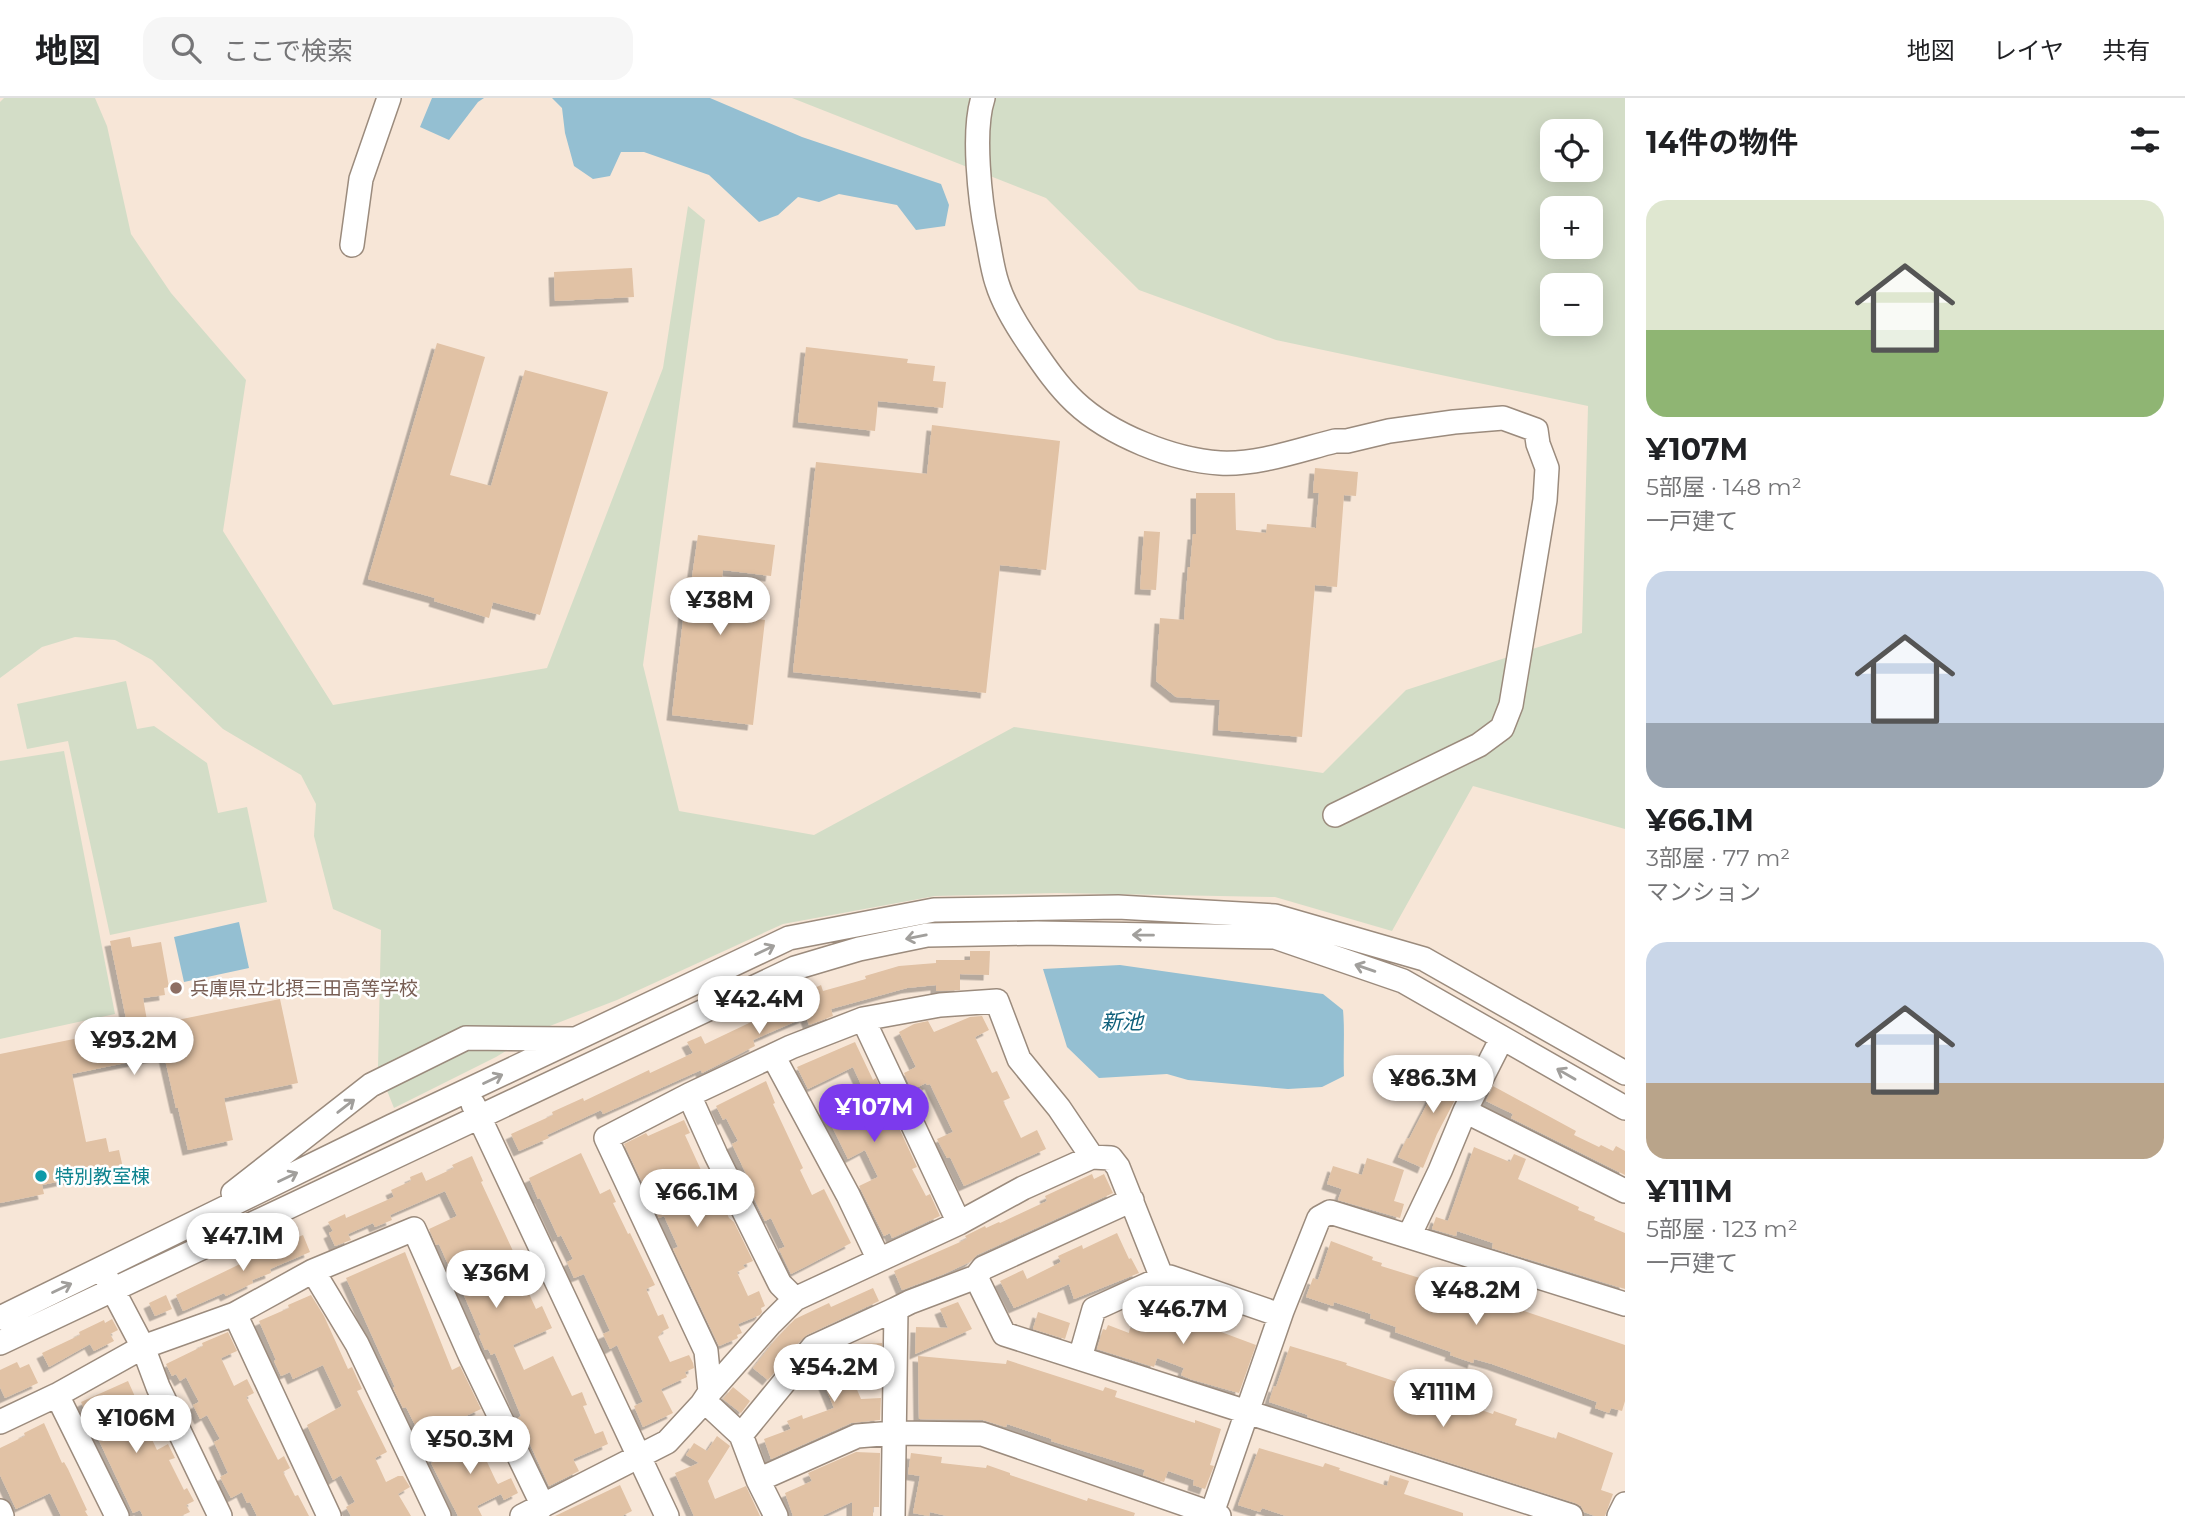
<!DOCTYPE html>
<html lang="ja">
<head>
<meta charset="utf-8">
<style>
	:root { --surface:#fff; --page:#f6f6f6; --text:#202124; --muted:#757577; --line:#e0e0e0; --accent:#7c3aed }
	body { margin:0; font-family:Montserrat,"Noto Sans JP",sans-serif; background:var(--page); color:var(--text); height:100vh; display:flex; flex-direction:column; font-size:26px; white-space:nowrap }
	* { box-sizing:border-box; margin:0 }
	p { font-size:23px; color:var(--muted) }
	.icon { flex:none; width:38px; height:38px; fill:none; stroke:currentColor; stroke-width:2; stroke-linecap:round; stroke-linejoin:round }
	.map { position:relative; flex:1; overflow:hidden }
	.drawer { display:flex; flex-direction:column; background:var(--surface); width:560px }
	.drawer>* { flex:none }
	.controls { position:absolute; left:1540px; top:21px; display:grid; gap:14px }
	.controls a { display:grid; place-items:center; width:63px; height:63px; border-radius:14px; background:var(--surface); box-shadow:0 4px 18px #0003; font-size:35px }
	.price { position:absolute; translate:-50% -60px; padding:0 16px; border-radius:24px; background:#fff; color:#222; font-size:23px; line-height:46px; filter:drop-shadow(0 2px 4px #0008) }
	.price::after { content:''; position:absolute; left:50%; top:42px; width:21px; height:16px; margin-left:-10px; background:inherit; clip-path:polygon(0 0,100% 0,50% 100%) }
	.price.selected { background:var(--accent); color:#fff }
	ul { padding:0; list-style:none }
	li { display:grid; align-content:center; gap:14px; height:371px; padding:0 21px }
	li span { display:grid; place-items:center; height:217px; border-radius:21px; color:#555 }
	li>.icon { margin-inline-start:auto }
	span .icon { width:126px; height:126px; fill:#fffc; stroke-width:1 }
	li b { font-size:30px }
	h2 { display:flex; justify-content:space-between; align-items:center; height:84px; padding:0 21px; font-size:30px }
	header { display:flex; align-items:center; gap:42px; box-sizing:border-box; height:98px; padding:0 35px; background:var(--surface); border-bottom:2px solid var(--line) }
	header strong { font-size:33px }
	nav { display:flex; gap:38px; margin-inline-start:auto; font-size:24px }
	.search { width:490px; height:63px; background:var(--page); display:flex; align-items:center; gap:18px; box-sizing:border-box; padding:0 24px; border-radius:21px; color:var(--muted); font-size:26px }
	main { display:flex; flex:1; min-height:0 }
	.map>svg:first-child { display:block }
</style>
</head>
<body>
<header>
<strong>地図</strong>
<div class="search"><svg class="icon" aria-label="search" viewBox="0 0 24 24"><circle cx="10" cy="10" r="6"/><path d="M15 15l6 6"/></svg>ここで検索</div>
<nav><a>地図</a><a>レイヤ</a><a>共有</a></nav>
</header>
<main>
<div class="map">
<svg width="1625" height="1418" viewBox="0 0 1625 1418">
	<defs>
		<filter id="shadow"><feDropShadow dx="-5.5" dy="5.5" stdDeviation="0" flood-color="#0004"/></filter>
	</defs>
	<rect width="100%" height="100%" fill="#f7e6d7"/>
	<path fill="#d3ddc7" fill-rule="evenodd" d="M4 0H95L107 28 131 136 171 195 246 282 223 433 333 607 547 570 663 270 688 108 705 122 643 567 679 713 814 737 1014 629 1323 675 1406 592 1582 535 1588 308 1276 242 1139 192 1046 100 792 0H1625V731L1473 688 1392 833 1275 799 1057 795 935 798 783 826 617 902 542 931 496 959 394 1010 378 970 381 832 333 811 314 738 316 706 301 677 223 631 152 562 115 542 75 539 42 549 0 580V4ZM1552 33H1591V72H1552ZM1552 110H1591V149H1552ZM1552 187H1591V226H1552Z
		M126 583 137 631 154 628 207 665 218 715 247 709 267 804 110 837 68 643 27 651 17 606Z
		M64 653 115 916 0 941V663Z"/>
	<path fill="#94bfd2" d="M432 0H484L478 4 449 42 420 29Z
		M552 0H710L802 39 941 86 949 107 945 128 916 132 897 107 839 96 819 104 798 99 778 117 759 124 709 77 644 54H621L610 78 593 81 574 68 565 35 562 10Z
		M239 824 249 870 184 884 174 839Z
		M1120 867 1323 896 1343 912C1345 934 1343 955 1344 978L1322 989 1288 991 1188 982 1167 976 1099 980 1067 949 1043 871Z"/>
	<path fill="#e1c2a5" filter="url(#shadow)" d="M632 170 634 199 555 203 554 174Z
		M437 245 485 259 450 377 491 388 525 272 608 294 540 517 493 504 489 520 434 503 435 500 368 481Z
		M806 249 908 261 907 265 935 268 933 283 946 284 943 310 878 303 875 333 798 324Z
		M932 327 1060 343 1046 472 1000 467 986 595 793 574 816 364 927 376Z
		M1315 370 1358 374 1356 398 1344 397 1337 489 1315 487 1302 639 1218 632 1220 602 1176 599 1156 583 1160 520 1184 522 1188 469H1190L1193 436H1196V395H1235L1236 432 1266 435 1267 426 1316 430 1319 395H1313Z
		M1144 433 1160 434 1156 492 1140 491Z
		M698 437 775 447 771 478 723 472 718 516 765 522 753 627 672 617 688 479H692Z
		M130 839 132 849 161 844 169 889 164 890 165 897 143 900 148 928 280 901 298 985 224 1000 233 1042 188 1052 178 1010H176L164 957 72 976 86 1044 106 1040 109 1054 119 1052 123 1070 42 1087 44 1096 0 1105V956L128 930 110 843Z
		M970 853H990L989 877 960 876V892L936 893V887L907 890 831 911 833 918 809 927 806 919 753 942 755 948 702 975 701 972 603 1016 601 1012 547 1037 549 1040 519 1053 511 1036 553 1017 552 1014 583 1000 584 1003 649 972 650 975 693 955 687 944 701 938 705 946 768 916 766 912 821 887 823 893 866 881 865 878 899 868 936 865V862H970Z
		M982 918 989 932 975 939 992 975 997 973 1010 1000 1003 1003 1021 1040 1037 1032 1046 1051 964 1088 950 1059 947 1060 937 1041 953 1034 930 986 927 987 926 985 914 991 912 987 910 988 904 975 916 969 899 934 914 926 928 923 934 934 970 919Z
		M855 944 873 982 876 980 917 1069 912 1071 926 1098 930 1096 940 1118 892 1140 890 1135 884 1138 859 1088 878 1079 865 1052 848 1061 824 1012 864 993 853 969 808 991 797 969Z
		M1442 963 1462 973 1460 976 1467 979 1437 1036 1423 1070 1398 1059 1407 1040 1409 1041 1439 983 1433 981Z
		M766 983 775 1005 773 1006 803 1070 800 1072 812 1097 824 1091 851 1145 791 1176 779 1151 785 1149 771 1120 765 1123 745 1082 748 1080 732 1046 738 1043 726 1020 723 1022 716 1008Z
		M1493 988 1576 1033 1574 1037 1599 1049 1601 1047 1613 1053 1616 1048 1625 1053V1077L1511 1020 1513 1016 1486 1003Z
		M684 1022 690 1035 685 1037 711 1094 716 1092 729 1120 734 1124 753 1163 743 1167 745 1170 737 1174 748 1198 759 1193 765 1208 761 1210 762 1214 760 1217 738 1226 742 1235 737 1237 738 1240 719 1248 673 1151 678 1149 664 1118 659 1120 624 1046 646 1035 648 1038Z
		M1474 1049 1510 1064 1514 1056 1526 1061 1518 1081 1579 1109 1578 1112 1595 1119 1594 1122 1625 1135V1191L1492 1150 1493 1145 1457 1133 1456 1138 1432 1131 1436 1119 1448 1123Z
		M581 1055 600 1096 610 1091 616 1104 613 1105 628 1136 630 1135 655 1187 646 1191 658 1218 663 1216 669 1230 663 1233 658 1239 670 1264 689 1257 693 1265 694 1270 685 1274 687 1279 661 1291 673 1315 643 1329 634 1308 643 1304 617 1247 610 1251 603 1236 610 1233 584 1176 574 1180 567 1164 573 1161 561 1137 558 1139 540 1100 538 1101 529 1080Z
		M472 1058 483 1083 481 1084 513 1153 510 1154 536 1211 542 1208 552 1230 513 1247 524 1272 553 1258 572 1298 582 1294 587 1307 583 1308 595 1336 603 1333 608 1346 573 1361 579 1373 549 1388 518 1320 521 1318 495 1255 491 1257 488 1251 485 1252 479 1238 481 1237 460 1188 458 1189 439 1146 436 1147 429 1131 457 1118 445 1093 390 1117 392 1122 375 1129 373 1125 348 1136 351 1142 335 1148 329 1135 333 1133 328 1124 345 1116 346 1120 394 1099 391 1092 411 1083 410 1079 422 1074 426 1083 454 1070 452 1067Z
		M1367 1060 1404 1072 1394 1103 1404 1106 1400 1120 1338 1102 1342 1091 1327 1086 1333 1068 1362 1077Z
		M1092 1076 1094 1081 1104 1076 1113 1095 977 1157 970 1164 944 1176 902 1192 894 1173 967 1141 965 1138 985 1128 986 1130 999 1124 1000 1125 1047 1103 1045 1098Z
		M1117 1135 1129 1161 1131 1160 1139 1175 1074 1201 1069 1186 1014 1210 1000 1183 1023 1172 1027 1181 1061 1164 1058 1158 1082 1147 1083 1151Z
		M303 1137 310 1154 270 1171 271 1175 252 1182 253 1185 226 1198 224 1195 183 1213 176 1197 236 1168 247 1162 246 1159 263 1154Z
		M1331 1143 1373 1159 1372 1162 1382 1165 1381 1168 1494 1203 1625 1247V1303L1622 1313 1611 1310 1609 1315 1595 1310 1597 1304 1492 1266 1474 1261 1473 1265 1450 1257 1451 1254 1395 1234 1396 1229 1370 1220 1371 1216 1334 1204 1333 1208 1306 1199 1313 1180 1318 1182Z
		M405 1154 452 1272 460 1268 481 1311 421 1339 406 1309 403 1310 393 1290 395 1289 346 1180Z
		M873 1190 879 1203 807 1237 795 1248 787 1252H793L768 1282 753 1270 775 1242 795 1221 829 1205 831 1209Z
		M166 1197 172 1211 155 1218 149 1205Z
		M311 1197 324 1218 348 1271 352 1269 362 1291 357 1293 387 1354 375 1360 386 1384 398 1378H403L410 1389 398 1396 411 1418H351L346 1409 355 1404 341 1377 333 1382 307 1327 342 1308 323 1267 293 1281 290 1274 281 1278 274 1263 276 1262 259 1223 289 1210 288 1207Z
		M958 1204 972 1231 915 1256 916 1229 948 1230 940 1211Z
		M1144 1205 1195 1223 1201 1205 1217 1210 1210 1228 1213 1231 1256 1247 1239 1295 1190 1281 1181 1277 1184 1270 1157 1260 1154 1269 1097 1251 1103 1231 1106 1232 1108 1227 1129 1235 1130 1230 1134 1231Z
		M1038 1214 1070 1225 1065 1241 1033 1231Z
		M112 1221 118 1232 110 1236 114 1243 94 1253 90 1246 49 1269 42 1255 80 1237 79 1234 104 1222 105 1225Z
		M228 1234 237 1253 221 1260 234 1288 247 1281 254 1295 246 1299 278 1362 284 1358 290 1370 283 1374 295 1398 298 1397 309 1418H257L250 1404 247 1405 242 1394 231 1400 220 1379 228 1375 214 1344 220 1341 207 1317 200 1321 193 1307 199 1304 186 1279 180 1283 176 1276 172 1278 166 1266 203 1248 202 1245Z
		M882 1245 881 1271 849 1273 861 1301 881 1300 880 1322 851 1325 771 1361 764 1341 791 1331 787 1323 802 1317 803 1321 834 1310 819 1274 861 1256 860 1246Z
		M1290 1248 1347 1265 1346 1267 1493 1316 1494 1313 1517 1321 1515 1327 1556 1341 1558 1334 1613 1355 1601 1392 1613 1396 1605 1418H1595L1584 1414 1581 1408 1575 1405 1307 1319 1308 1317 1269 1304 1274 1288 1276 1289Z
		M918 1258 1006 1266 1007 1262 1103 1293 1105 1289 1117 1293 1115 1299 1195 1325V1322L1221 1331 1210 1367 1214 1368 1205 1391 1193 1387 1194 1382 1168 1373 1164 1384 1160 1383 1143 1377 1145 1372 1051 1343 1052 1341 1007 1326 1006 1329 983 1322 919 1321Z
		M17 1264 20 1270 29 1266 38 1285 5 1300 0 1289V1272Z
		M128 1283 137 1303 134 1304 157 1352 168 1346 175 1360 169 1362 184 1392 187 1390 194 1403 186 1407 190 1414 181 1418H143L140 1412 133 1415 81 1304Z
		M733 1289 750 1303 741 1315 723 1301Z
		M44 1325 62 1365 64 1364 68 1371 87 1412 85 1413 88 1418H61L50 1395 16 1411 0 1377V1350L25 1338 24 1335Z
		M485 1332 491 1345 481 1351 496 1383 498 1386 511 1380 518 1395 504 1402 501 1396 477 1408 482 1418H458L431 1365 433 1364 431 1360Z
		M717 1338 730 1348 708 1383 715 1401 746 1388 760 1418H694L675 1375 699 1365 686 1357 694 1345 707 1353Z
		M1259 1350 1323 1369 1325 1365 1340 1370 1339 1372 1387 1388 1390 1377 1409 1383 1404 1396 1463 1415V1418H1286L1262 1410 1260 1414 1238 1407Z
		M856 1354 880 1355 879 1409H873V1418H852V1404L822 1418H793L785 1395 812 1383 808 1375Z
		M911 1355 942 1359 941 1365 986 1370 987 1367 1010 1375V1377L1087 1403 1088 1400 1135 1415 1134 1418H947L930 1414 929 1418 913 1415 920 1378 908 1376Z
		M620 1387 632 1413 622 1418H555Z"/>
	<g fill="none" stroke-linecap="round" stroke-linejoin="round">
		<g stroke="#9b8b7d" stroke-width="26">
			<path id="minor" d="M983 0C972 33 980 103 987 138 990 153 992 170 997 185 1004 208 1018 230 1032 250 1045 269 1058 288 1075 304 1110 337 1173 362 1220 365 1258 367 1299 352 1335 343H1347L1389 333 1454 324 1503 320 1536 332 1538 346 1547 370 1545 402 1511 607 1502 630 1479 647 1335 717
				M352 147 361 81 389 0
				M997 903 1019 961 1059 1010 1092 1059 1023 1090 959 1125 863 921 940 907Z
				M1502 940 1465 1013 1625 1093
				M689 997 716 1057 780 1186 795 1201 879 1162 848 1097 778 967 775 957
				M473 1006 667 1418
				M1092 1059 1111 1060 1118 1069 1162 1180
				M233 1095 371 987 466 940 574 941
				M1409 1138 1440 1073 1465 1013
				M879 1162 959 1125
				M313 1173 357 1246 439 1418
				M105 1177 143 1249 158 1289 220 1418
				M976 1179 983 1170 1132 1102
				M235 1216 329 1418
				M0 1220 392 1028 789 840 934 812 1118 809 1275 818 1424 861 1625 975
				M0 1245 795 870 859 851 927 837 1037 835 1275 839 1403 883 1625 1010
				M1080 1260 1094 1211 1162 1180 1170 1179 1280 1217
				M710 1294 771 1225 795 1201
				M57 1297 143 1249 235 1216 313 1173 414 1131 470 1257 543 1408
				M702 1306 712 1310 741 1337 758 1382 776 1418
				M0 1324 57 1297 117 1418
				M741 1337 813 1249 896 1211
				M758 1382 857 1338 894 1335 982 1336 1219 1418
				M0 1413 2 1418
				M522 1418 667 1344 702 1306 710 1294 706 1253 606 1040 689 997 791 949 863 921
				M893 1418 896 1211 910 1204 976 1179 1004 1236 1571 1418
				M1211 1418 1282 1213 1319 1120 1330 1114 1625 1206
				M1619 1418 1625 1406"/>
		</g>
		<use href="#minor" stroke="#fff" stroke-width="23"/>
	</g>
	<defs><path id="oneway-shaft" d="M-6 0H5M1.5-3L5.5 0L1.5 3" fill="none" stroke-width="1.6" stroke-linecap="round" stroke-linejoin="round" transform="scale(1.75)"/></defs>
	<g stroke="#a19f9c">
		<use href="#oneway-shaft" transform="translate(1143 837) rotate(-179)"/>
		<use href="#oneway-shaft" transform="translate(916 839) rotate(169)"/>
		<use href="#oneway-shaft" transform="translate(765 852) rotate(-26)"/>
		<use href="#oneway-shaft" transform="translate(1365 870) rotate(-161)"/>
		<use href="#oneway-shaft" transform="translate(1566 976) rotate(-150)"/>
		<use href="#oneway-shaft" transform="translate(493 981) rotate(-25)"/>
		<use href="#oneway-shaft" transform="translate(346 1008) rotate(-38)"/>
		<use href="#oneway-shaft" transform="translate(288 1079) rotate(-26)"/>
		<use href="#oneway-shaft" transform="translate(62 1190) rotate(-25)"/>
	</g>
	<circle fill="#8d6e63" stroke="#fff" stroke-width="2.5" cx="176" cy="890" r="7"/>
	<circle fill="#0f9aa8" stroke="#fff" stroke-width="2.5" cx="41" cy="1078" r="7"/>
	<g text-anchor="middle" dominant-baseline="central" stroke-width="5" stroke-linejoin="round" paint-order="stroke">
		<g font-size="19" fill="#785e54" stroke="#fff" text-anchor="start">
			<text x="190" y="890">兵庫県立北摂三田高等学校</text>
		</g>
		<g font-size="19" fill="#0d838f" stroke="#fff" text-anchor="start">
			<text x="55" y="1078">特別教室棟</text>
		</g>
		<g font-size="21" font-style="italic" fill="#0e5f7a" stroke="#fff">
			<text x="1122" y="923">新池</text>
		</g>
	</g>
</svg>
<div class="controls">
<a><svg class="icon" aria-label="locate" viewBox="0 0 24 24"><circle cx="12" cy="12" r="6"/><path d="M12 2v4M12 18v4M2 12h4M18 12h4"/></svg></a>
<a>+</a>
<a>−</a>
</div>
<b class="price" style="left:720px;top:539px">¥38M</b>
<b class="price" style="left:759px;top:938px">¥42.4M</b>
<b class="price" style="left:134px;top:979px">¥93.2M</b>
<b class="price" style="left:1433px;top:1017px">¥86.3M</b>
<b class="price selected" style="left:874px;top:1046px">¥107M</b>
<b class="price" style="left:697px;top:1131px">¥66.1M</b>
<b class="price" style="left:243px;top:1175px">¥47.1M</b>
<b class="price" style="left:496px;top:1212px">¥36M</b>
<b class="price" style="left:1476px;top:1229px">¥48.2M</b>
<b class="price" style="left:1183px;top:1248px">¥46.7M</b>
<b class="price" style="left:834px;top:1306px">¥54.2M</b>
<b class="price" style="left:1443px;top:1331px">¥111M</b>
<b class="price" style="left:136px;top:1357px">¥106M</b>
<b class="price" style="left:470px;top:1378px">¥50.3M</b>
</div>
<section class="drawer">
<h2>14件の物件<svg class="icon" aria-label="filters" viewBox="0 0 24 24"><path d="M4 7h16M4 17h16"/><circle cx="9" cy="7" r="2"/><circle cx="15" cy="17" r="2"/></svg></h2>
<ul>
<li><span style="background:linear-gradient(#dfe7d0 60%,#8fb573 0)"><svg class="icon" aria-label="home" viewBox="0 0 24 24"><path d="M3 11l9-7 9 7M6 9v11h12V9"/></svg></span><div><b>¥107M</b><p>5部屋 · 148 m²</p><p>一戸建て</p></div></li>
<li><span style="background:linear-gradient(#c9d6e8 70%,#9aa5b1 0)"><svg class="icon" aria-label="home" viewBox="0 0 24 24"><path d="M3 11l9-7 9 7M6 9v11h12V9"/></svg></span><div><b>¥66.1M</b><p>3部屋 · 77 m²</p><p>マンション</p></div></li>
<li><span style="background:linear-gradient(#c9d6e8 65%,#b9a48a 0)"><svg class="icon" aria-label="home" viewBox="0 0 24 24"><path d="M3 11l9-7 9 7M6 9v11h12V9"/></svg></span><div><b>¥111M</b><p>5部屋 · 123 m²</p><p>一戸建て</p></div></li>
</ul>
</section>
</main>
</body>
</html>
